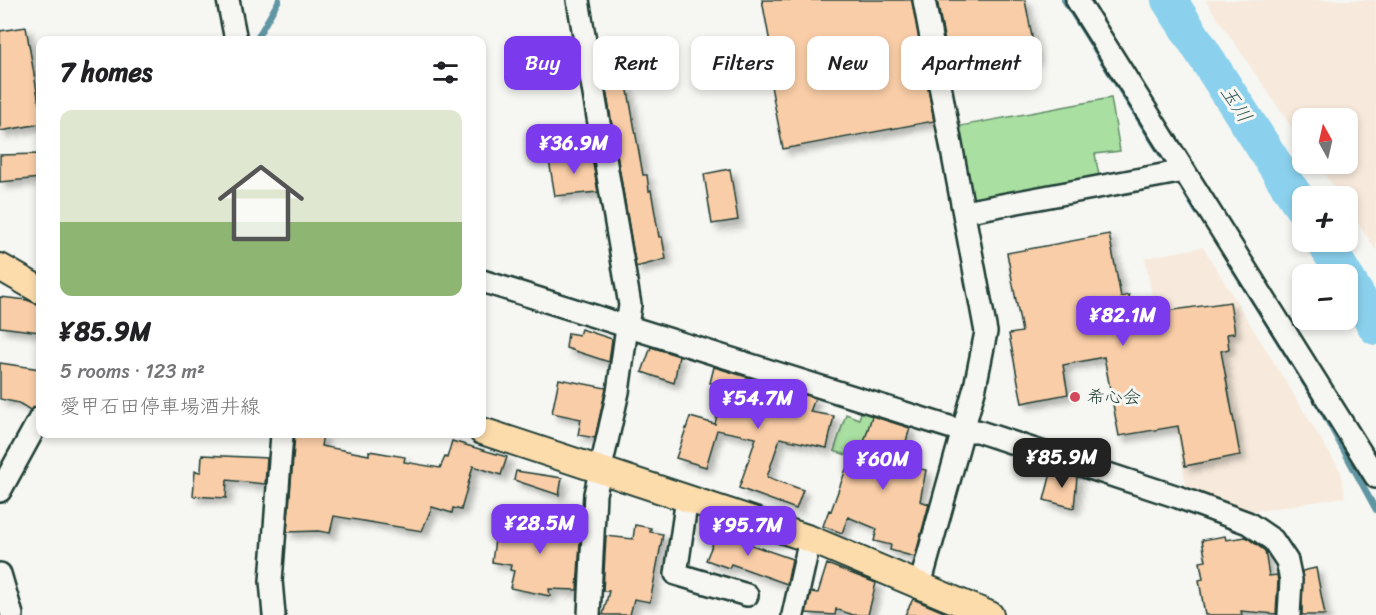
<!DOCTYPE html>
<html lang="en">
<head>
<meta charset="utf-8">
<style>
	:root { --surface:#fff; --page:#f2f2f2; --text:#202124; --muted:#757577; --line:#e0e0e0; --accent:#7c3aed }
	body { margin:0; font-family:Sriracha,"Klee One",sans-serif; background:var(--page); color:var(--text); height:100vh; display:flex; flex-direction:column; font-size:22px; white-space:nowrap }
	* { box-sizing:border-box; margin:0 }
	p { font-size:20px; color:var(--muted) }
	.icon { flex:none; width:33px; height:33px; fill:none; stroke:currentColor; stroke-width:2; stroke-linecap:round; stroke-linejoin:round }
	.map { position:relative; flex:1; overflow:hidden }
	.details { position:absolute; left:36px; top:36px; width:450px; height:402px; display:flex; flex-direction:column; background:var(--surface); border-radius:12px; box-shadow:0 3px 9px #0003 }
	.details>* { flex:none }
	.hud { position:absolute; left:504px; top:36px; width:570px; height:54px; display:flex; gap:12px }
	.needle { width:39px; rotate:352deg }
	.fabs { position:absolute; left:1292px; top:108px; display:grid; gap:12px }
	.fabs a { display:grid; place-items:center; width:66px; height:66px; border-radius:12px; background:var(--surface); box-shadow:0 3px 9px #0003; font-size:30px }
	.price { position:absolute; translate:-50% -51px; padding:0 14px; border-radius:12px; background:var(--accent); color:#fff; font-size:20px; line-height:39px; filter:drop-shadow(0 2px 3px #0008) }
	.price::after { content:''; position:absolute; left:50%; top:36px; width:18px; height:14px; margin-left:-9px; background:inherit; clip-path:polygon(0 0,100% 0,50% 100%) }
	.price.current { background:#222; color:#fff }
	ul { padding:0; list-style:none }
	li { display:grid; align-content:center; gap:12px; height:318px; padding:0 24px }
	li+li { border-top:2px solid var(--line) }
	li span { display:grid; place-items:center; height:186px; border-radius:12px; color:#555 }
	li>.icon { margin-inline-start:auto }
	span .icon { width:108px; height:108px; fill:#fffc; stroke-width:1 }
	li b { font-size:26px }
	h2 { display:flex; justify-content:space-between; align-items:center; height:72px; padding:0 24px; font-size:26px }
	.tag { padding:0 21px; border-radius:12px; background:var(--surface); box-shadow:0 3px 9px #0003; font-size:21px; line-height:54px }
	.tag.current { background:var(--accent); color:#fff }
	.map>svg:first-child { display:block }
</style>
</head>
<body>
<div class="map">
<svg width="1376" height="615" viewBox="0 0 1376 615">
	<defs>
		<filter id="shadow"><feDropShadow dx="5.5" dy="5.5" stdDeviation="3" flood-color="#0004"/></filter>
	</defs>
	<rect width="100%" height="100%" fill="#f6f6f2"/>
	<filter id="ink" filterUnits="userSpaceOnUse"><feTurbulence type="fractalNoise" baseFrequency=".0167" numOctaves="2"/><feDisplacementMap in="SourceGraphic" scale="12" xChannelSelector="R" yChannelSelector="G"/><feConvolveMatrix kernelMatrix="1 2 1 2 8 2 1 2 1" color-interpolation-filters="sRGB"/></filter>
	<g filter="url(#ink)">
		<path fill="#f7eadc" d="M1205 0H1376V250L1347 207V196H1340L1317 164H1347V118H1302V142Z
			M1203 247 1341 472 1345 497 1238 514 1188 497 1145 258Z"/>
		<path fill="#aadfa2" stroke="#648e6b" stroke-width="1.5" d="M1111 98 1120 151 1095 154 1099 176 976 199 967 195 955 127Z
			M863 406 875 410 859 459 834 451 846 414 859 419Z"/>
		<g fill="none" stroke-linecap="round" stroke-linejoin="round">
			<path stroke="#6096a3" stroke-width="6" d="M1064 0 1162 156
				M256 40 279 0
				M1184 190 1197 212
				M1229 262 1321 409 1376 510"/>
			<path stroke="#8bd1ed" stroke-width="36" d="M1169 0 1302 207
				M1324 242 1344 274
				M1347 279 1376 327"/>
		</g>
		<path fill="#f9cda7" stroke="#1f3d34" stroke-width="1.5" filter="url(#shadow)" d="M762 0H912L934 121 783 149 767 65 774 64Z
			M937 0H1025L1036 58 951 74Z
			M26 27 40 109V124L0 131V31Z
			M627 85 643 175H647L649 191 651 190 659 237H662L666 259 636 267 606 89Z
			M591 152 598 192 555 196 549 160Z
			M40 154V178L0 182V155Z
			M730 169 738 220 712 224 704 174Z
			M1109 234 1121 297 1129 295 1132 316 1230 302 1235 333 1227 334 1229 349 1221 351 1240 455 1185 466 1178 426 1119 436 1104 357 1063 365 1068 394 1022 403 1009 334 1022 332 1007 253Z
			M0 297 27 300 40 305V332L0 327Z
			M581 329 612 339 609 362 566 348 568 333 579 335Z
			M651 347 679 356 674 383 642 372Z
			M0 363 40 369V398L36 406 30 410 19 403 0 399Z
			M714 367 815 398 810 412 834 416 827 448 780 438 767 477 803 490 796 509 739 488 756 438 717 430 706 467 676 458 690 417 715 424 724 386 710 383Z
			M559 379 606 388 595 438 578 435 581 419 552 413Z
			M872 416 910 428 899 465 926 470 920 501 929 504 915 557 890 550 891 545 874 541 877 529 848 517 842 533 823 526 829 510 831 511 846 469 852 472 859 459Z
			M295 434H323L321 446 369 455V451L405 457 404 462 440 468 445 457 447 458 452 441 507 457 501 475 473 466 461 510 453 508 452 513 432 507 422 531 334 516 330 533 318 531 287 532Z
			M202 455 267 458 265 484 227 480 226 498 193 496 195 471 201 472Z
			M1052 469 1077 477 1074 508 1044 500Z
			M516 471 562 478 559 495 514 480Z
			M521 510 555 519 554 525 581 526 577 590 549 589 550 596 510 588 514 571 510 570 511 565 492 562 496 532 517 535Z
			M635 525 651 528 650 532 663 534 650 602 634 599 630 615H603L609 591H603L606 536 633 539Z
			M720 526 742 535 740 541 792 559 787 584 731 564 729 568 706 560Z
			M1225 536 1226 540 1246 537 1265 551 1269 576 1277 575 1278 581 1276 614 1241 611 1242 615H1205L1199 580 1203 579 1200 562 1206 561 1202 540Z
			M827 564 876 583 868 615H853L836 609 835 615 806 613 811 592 818 593Z
			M1316 568 1325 615H1302V571Z
			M913 599 951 615H905Z"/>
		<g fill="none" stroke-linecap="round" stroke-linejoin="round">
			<g stroke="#1f3d34" stroke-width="26">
				<path id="minor" d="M228 0 236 40
					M578 0 630 305 618 392 595 494 589 615
					M1077 0 1376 477
					M964 212 1184 171
					M482 281 962 431H977L1178 497 1248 523 1273 540 1287 561 1291 580 1289 615
					M0 491 40 418
					M687 498 676 574 747 595
					M0 574 12 615
					M920 585 975 387 986 332 924 0
					M274 615 271 581 282 434
					M793 615 810 539"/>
			</g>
			<g stroke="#1f3d34" stroke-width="30">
				<path id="major" d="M0 267 40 290
					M482 431 810 539 990 615"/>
			</g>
			<use href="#minor" stroke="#f6f6f2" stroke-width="21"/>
			<use href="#major" stroke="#fddcac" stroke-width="26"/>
		</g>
	</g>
	<circle fill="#d1495b" stroke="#f6f6f2" stroke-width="2" cx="1075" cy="397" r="6"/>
	<g text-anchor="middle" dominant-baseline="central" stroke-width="6" stroke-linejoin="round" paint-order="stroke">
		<g font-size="18" fill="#1f3d34" stroke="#f6f6f2" text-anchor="start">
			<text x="1087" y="397">希心会</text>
		</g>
		<g font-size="20" font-style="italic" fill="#355b59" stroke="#f6f6f2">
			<text transform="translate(1236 104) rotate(57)">玉川</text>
		</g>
	</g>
</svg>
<div class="fabs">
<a><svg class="needle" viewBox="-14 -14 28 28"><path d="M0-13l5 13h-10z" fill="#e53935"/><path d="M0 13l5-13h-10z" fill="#757577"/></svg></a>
<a>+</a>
<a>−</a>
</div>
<b class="price" style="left:574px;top:175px">¥36.9M</b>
<b class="price" style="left:1123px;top:347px">¥82.1M</b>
<b class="price" style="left:758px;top:430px">¥54.7M</b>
<b class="price current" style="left:1062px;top:489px">¥85.9M</b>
<b class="price" style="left:883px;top:491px">¥60M</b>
<b class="price" style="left:540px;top:555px">¥28.5M</b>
<b class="price" style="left:748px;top:557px">¥95.7M</b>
<div class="hud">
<a class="tag current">Buy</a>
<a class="tag">Rent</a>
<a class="tag">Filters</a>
<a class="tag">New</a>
<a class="tag">Apartment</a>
</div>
<section class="details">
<h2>7 homes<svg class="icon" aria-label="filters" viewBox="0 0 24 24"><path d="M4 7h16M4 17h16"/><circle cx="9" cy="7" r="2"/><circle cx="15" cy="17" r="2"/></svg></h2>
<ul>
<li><span style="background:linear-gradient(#dfe7d0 60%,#8fb573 0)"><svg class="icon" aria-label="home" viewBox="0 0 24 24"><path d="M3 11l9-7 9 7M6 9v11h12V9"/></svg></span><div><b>¥85.9M</b><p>5 rooms · 123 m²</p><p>愛甲石田停車場酒井線</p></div></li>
</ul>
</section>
</div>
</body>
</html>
